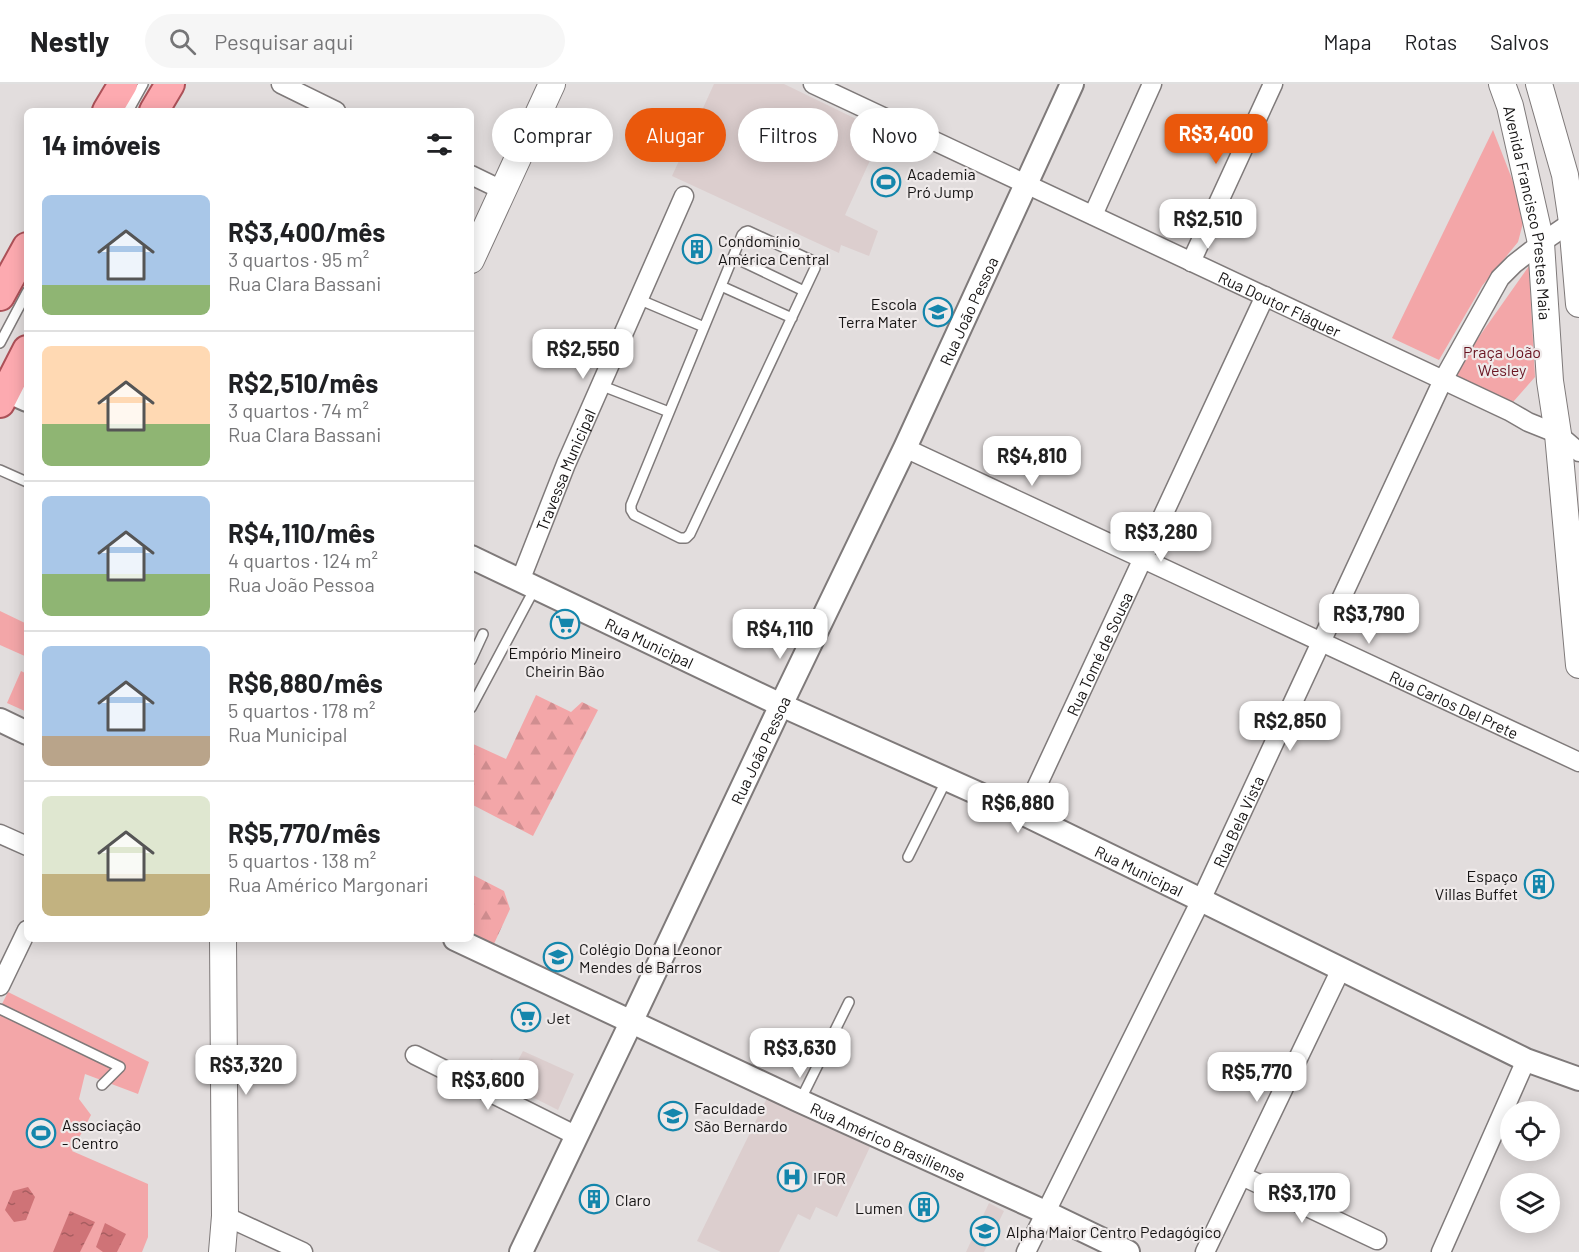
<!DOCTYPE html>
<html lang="pt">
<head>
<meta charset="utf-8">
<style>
	:root { --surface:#fff; --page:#f6f6f6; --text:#202124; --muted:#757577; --line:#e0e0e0; --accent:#ea580c }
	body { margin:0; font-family:Barlow,sans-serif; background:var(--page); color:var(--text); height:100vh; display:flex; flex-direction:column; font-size:22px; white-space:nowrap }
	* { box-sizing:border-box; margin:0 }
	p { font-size:20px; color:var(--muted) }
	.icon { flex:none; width:33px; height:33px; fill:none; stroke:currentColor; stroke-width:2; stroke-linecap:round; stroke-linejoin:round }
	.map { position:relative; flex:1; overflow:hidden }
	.details { position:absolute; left:24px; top:24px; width:450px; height:834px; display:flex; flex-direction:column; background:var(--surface); border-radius:9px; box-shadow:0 3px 15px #0003 }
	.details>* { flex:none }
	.banner { position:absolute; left:492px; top:24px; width:570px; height:54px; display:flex; gap:12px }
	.controls { position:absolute; left:1500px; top:1017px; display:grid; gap:12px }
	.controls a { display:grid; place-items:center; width:60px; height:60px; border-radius:50%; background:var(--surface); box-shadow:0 3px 15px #0003; font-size:30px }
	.price { position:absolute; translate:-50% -51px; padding:0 14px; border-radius:12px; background:#fff; color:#222; font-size:20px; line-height:39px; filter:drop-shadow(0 2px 3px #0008) }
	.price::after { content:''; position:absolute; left:50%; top:36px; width:18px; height:14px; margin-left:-9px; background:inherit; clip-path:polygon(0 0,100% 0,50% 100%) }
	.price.active { background:var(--accent); color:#fff }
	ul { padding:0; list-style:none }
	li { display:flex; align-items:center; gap:18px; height:150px; padding:0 18px }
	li+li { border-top:2px solid var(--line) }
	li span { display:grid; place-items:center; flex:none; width:168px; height:120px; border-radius:9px; color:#555 }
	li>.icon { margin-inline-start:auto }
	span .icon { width:72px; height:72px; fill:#fffc; stroke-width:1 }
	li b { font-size:26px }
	h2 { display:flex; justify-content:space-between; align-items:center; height:72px; padding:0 18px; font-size:26px }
	.pill { padding:0 21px; border-radius:27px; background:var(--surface); box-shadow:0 3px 15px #0003; font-size:21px; line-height:54px }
	.pill.active { background:var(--accent); color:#fff }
	header { display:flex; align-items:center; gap:36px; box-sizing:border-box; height:84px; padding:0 30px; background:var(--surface); border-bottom:2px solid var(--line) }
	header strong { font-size:28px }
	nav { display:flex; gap:33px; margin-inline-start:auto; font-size:21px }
	.search { width:420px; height:54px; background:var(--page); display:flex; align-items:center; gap:15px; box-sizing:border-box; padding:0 21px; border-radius:33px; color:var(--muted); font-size:22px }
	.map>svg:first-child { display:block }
</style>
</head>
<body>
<header>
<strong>Nestly</strong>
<div class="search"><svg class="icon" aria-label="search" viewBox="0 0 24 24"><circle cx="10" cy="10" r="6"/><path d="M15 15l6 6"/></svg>Pesquisar aqui</div>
<nav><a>Mapa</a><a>Rotas</a><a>Salvos</a></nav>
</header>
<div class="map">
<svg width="1579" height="1168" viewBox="0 0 1579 1168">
	<defs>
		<pattern id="forest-firs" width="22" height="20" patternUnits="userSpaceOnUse" patternTransform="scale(1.5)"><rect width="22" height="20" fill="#f3a6a8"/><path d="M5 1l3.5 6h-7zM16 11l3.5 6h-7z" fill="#d08e90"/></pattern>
		<pattern id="water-ripples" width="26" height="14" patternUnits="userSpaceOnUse" patternTransform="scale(1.5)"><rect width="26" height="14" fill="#cf7377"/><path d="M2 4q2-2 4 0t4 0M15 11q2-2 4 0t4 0" fill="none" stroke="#a75d60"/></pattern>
	</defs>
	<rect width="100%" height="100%" fill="#e2dddd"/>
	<path fill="#dccece" d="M714 0H784L883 48 845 131 878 147 869 172 841 161 839 169 672 92Z
		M523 967 574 990 558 1026 485 989 491 975 514 984Z
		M767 1014 870 1063 837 1133 816 1123 810 1136 798 1130 779 1168H721L697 1157Z
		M989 1119 1004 1127 984 1168H966Z"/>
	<path fill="url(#forest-firs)" d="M536 611 571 628 582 618 598 626 533 752 471 720V659L506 675Z
		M471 790 504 807 510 825 493 862 471 851Z"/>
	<path fill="#f3a6a8" d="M1493 46 1519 113 1523 139 1518 158 1482 202 1439 276 1392 254Z
		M1529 182 1535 293 1513 318 1452 291Z
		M0 527 27 540V573L0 561Z
		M21 587 27 590V628L7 619Z
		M8 908 149 978 138 1010 85 990 79 1015 91 1031 72 1067 148 1100V1153L142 1168H0V924Z"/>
	<path fill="url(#water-ripples)" d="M28 1103 35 1113 26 1136 14 1138 5 1126 13 1107Z
		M70 1127 95 1138 80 1168H53Z
		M105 1139 126 1150 117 1168H103L96 1163Z"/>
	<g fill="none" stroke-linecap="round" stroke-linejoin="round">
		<g stroke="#7f7a7a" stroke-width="12">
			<path id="service" d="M128 27 143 0
				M748 147 811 176 815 179V184L690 450 686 454H680L634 431 631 426V421L742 151 745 148Z
				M733 173 804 207
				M721 202 792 234
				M638 215 704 243
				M0 259 27 208
				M600 301 669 328
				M0 386 27 398
				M471 576 483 550
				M471 624 535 504
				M908 773 947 695
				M0 925 120 983 102 1001
				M227 979 248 982
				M800 1017 849 918"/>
		</g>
		<g stroke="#7f7a7a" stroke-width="21">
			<g id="minor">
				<path d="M281 0 336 27"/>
				<path id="s1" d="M813 0 1509 327 1528 338 1558 350 1579 368"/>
				<path d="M471 91 502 106"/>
				<path d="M1093 131 1152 0"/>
				<path d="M1191 178 1273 0"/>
				<path id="s2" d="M905 364 1579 678"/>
				<path id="s3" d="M520 497 566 380 684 112"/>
				<path id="s4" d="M1024 730 1265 212"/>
				<path d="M0 750 27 762"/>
				<path d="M0 902 27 846"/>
				<path d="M415 971 577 1052"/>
				<path d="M1242 1092 1377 1156"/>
				<path d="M225 1132 303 1168"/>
				<path id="s5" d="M1026 1168 1201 816 1443 296 1500 194 1514 180 1541 159 1579 133"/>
				<path d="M1205 1168 1341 885"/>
				<path d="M1441 1168 1526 976"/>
			</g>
		</g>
		<g stroke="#7f7a7a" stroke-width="26">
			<g id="tertiary">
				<path d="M0 304 27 316"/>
				<path id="s6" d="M471 473 781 621 1024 730 1201 816 1526 976 1579 995"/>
				<path d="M0 636 27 649"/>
				<path id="s7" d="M455 855 800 1017 1045 1128 1128 1168"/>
				<path id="s8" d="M521 1168 626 949 781 621 905 364 1072 0"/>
			</g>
		</g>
		<g stroke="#7f7a7a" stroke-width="28">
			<g id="secondary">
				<path id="s9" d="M1502 0 1510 22 1541 159 1550 297 1558 350 1579 581"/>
				<path d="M1539 0 1565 91 1572 138 1579 220"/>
				<path d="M471 176 552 0"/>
				<path d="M222 1168 225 1132 223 855"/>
			</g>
		</g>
		<g stroke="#ac5158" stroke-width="32">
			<path id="primary" d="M107 27 123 0
				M154 27 170 0
				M0 212 27 163
				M0 319 27 266"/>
		</g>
		<use href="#service" stroke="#fff" stroke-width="9"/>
		<use href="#minor" stroke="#fff" stroke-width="18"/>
		<use href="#tertiary" stroke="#fff" stroke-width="22"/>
		<use href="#secondary" stroke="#fff" stroke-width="26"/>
		<use href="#primary" stroke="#fdaab0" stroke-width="28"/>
	</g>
	<defs>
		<g id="stadium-ring" transform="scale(1.5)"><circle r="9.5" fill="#efeaea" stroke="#1486ac" stroke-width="1.5"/><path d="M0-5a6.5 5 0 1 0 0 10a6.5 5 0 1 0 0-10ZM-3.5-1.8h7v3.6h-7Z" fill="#1486ac"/></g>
		<g id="building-ring" transform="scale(1.5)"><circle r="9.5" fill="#efeaea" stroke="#1486ac" stroke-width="1.5"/><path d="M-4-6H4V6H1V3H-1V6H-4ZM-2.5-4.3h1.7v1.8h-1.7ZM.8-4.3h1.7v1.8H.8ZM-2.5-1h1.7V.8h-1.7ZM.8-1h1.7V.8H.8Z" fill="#1486ac"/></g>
		<g id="school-ring" transform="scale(1.5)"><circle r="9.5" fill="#efeaea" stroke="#1486ac" stroke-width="1.5"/><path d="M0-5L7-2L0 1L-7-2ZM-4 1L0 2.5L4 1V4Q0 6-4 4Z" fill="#1486ac"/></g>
		<g id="supermarket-ring" transform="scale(1.5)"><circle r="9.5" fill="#efeaea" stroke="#1486ac" stroke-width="1.5"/><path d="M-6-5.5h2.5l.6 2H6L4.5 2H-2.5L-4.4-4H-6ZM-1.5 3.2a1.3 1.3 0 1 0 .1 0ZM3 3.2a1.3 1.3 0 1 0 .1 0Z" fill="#1486ac"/></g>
		<g id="university-ring" transform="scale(1.5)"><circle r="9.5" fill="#efeaea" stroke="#1486ac" stroke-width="1.5"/><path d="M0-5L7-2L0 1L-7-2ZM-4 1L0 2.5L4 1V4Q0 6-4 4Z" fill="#1486ac"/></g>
		<g id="hospital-ring" transform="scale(1.5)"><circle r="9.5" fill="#efeaea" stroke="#1486ac" stroke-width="1.5"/><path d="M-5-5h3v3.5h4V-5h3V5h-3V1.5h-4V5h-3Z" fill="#1486ac"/></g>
	</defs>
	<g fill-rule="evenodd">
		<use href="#stadium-ring" x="886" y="98"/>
		<use href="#building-ring" x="697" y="165"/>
		<use href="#school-ring" x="938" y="228"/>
		<use href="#supermarket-ring" x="565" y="540"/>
		<use href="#building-ring" x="1539" y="800"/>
		<use href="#school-ring" x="558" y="873"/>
		<use href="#supermarket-ring" x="526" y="933"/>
		<use href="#university-ring" x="673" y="1032"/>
		<use href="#stadium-ring" x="41" y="1049"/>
		<use href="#hospital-ring" x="792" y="1093"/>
		<use href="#building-ring" x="594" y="1115"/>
		<use href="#building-ring" x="924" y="1123"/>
		<use href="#school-ring" x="985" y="1147"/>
	</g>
	<g text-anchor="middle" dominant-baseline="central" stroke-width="4.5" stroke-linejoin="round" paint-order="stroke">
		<g font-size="16" fill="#161414" stroke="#efeaea" text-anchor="start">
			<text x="907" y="89">Academia<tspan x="907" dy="18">Pró Jump</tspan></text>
			<text x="718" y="156">Condomínio<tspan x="718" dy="18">América Central</tspan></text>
			<text x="917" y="219" text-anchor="end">Escola<tspan x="917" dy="18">Terra Mater</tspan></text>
			<text x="565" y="568" text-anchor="middle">Empório Mineiro<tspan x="565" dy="18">Cheirin Bão</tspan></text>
			<text x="1518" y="791" text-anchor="end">Espaço<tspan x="1518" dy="18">Villas Buffet</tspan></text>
			<text x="579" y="864">Colégio Dona Leonor<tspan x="579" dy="18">Mendes de Barros</tspan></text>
			<text x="547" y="933">Jet</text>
			<text x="694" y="1023">Faculdade<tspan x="694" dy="18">São Bernardo</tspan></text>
			<text x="62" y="1040">Associação<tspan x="62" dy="18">- Centro</tspan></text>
			<text x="813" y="1093">IFOR</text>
			<text x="615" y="1115">Claro</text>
			<text x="903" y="1123" text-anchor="end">Lumen</text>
			<text x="1006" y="1147">Alpha Maior Centro Pedagógico</text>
		</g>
		<g font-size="16" fill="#161414" stroke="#efeaea">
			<text stroke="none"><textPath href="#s9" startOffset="132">Avenida Francisco Prestes Maia</textPath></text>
			<text stroke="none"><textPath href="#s1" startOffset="516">Rua Doutor Fláquer</textPath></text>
			<text stroke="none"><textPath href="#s8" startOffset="1042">Rua João Pessoa</textPath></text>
			<text stroke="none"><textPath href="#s3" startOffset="120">Travessa Municipal</textPath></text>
			<text stroke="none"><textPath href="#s6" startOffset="198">Rua Municipal</textPath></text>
			<text stroke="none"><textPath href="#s4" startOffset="177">Rua Tomé de Sousa</textPath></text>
			<text stroke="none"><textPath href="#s2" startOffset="606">Rua Carlos Del Prete</textPath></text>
			<text stroke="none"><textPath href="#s8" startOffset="556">Rua João Pessoa</textPath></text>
			<text stroke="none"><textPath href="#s5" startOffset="480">Rua Bela Vista</textPath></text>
			<text stroke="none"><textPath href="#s6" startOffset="738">Rua Municipal</textPath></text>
			<text stroke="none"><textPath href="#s7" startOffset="478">Rua Américo Brasiliense</textPath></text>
		</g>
		<g font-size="16" fill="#6a1522" stroke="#efeaea">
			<text x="1502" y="267">Praça João<tspan x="1502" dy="18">Wesley</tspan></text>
		</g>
	</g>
</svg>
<div class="controls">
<a><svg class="icon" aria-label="locate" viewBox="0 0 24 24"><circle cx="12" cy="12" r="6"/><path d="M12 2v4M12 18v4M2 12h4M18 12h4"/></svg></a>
<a><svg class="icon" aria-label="layers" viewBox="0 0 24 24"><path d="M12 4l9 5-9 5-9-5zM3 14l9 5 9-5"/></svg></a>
</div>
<b class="price active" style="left:1216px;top:81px">R$3,400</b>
<b class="price" style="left:1208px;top:166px">R$2,510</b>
<b class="price" style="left:583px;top:296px">R$2,550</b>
<b class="price" style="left:1032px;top:403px">R$4,810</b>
<b class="price" style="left:1161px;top:479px">R$3,280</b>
<b class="price" style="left:1369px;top:561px">R$3,790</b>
<b class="price" style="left:780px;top:576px">R$4,110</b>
<b class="price" style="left:1290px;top:668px">R$2,850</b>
<b class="price" style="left:1018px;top:750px">R$6,880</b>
<b class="price" style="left:800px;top:995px">R$3,630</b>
<b class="price" style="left:246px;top:1012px">R$3,320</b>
<b class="price" style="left:1257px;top:1019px">R$5,770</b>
<b class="price" style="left:488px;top:1027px">R$3,600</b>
<b class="price" style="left:1302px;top:1140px">R$3,170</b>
<div class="banner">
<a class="pill">Comprar</a>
<a class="pill active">Alugar</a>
<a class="pill">Filtros</a>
<a class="pill">Novo</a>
</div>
<section class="details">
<h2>14 imóveis<svg class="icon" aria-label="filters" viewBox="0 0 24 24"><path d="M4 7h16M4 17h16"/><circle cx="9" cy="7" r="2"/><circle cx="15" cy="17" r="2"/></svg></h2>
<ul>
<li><span style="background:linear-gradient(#a9c7e8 75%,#8fb573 0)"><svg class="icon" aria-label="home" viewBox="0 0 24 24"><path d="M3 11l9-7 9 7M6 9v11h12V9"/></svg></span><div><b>R$3,400/mês</b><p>3 quartos · 95 m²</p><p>Rua Clara Bassani</p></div></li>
<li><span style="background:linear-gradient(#ffd9b3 65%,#8fb573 0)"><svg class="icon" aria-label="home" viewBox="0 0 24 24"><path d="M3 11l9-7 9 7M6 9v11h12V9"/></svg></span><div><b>R$2,510/mês</b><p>3 quartos · 74 m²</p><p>Rua Clara Bassani</p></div></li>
<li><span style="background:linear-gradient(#a9c7e8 65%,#8fb573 0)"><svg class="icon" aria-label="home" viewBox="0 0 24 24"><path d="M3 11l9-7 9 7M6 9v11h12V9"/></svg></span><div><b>R$4,110/mês</b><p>4 quartos · 124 m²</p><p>Rua João Pessoa</p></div></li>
<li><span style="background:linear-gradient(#a9c7e8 75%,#b9a48a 0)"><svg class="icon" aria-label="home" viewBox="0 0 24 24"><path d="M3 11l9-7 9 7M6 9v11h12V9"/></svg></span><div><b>R$6,880/mês</b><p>5 quartos · 178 m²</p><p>Rua Municipal</p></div></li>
<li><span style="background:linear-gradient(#dfe7d0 65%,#c2b280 0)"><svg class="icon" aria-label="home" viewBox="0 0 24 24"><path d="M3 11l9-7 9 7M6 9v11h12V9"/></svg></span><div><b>R$5,770/mês</b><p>5 quartos · 138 m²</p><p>Rua Américo Margonari</p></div></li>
</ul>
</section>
</div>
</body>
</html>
